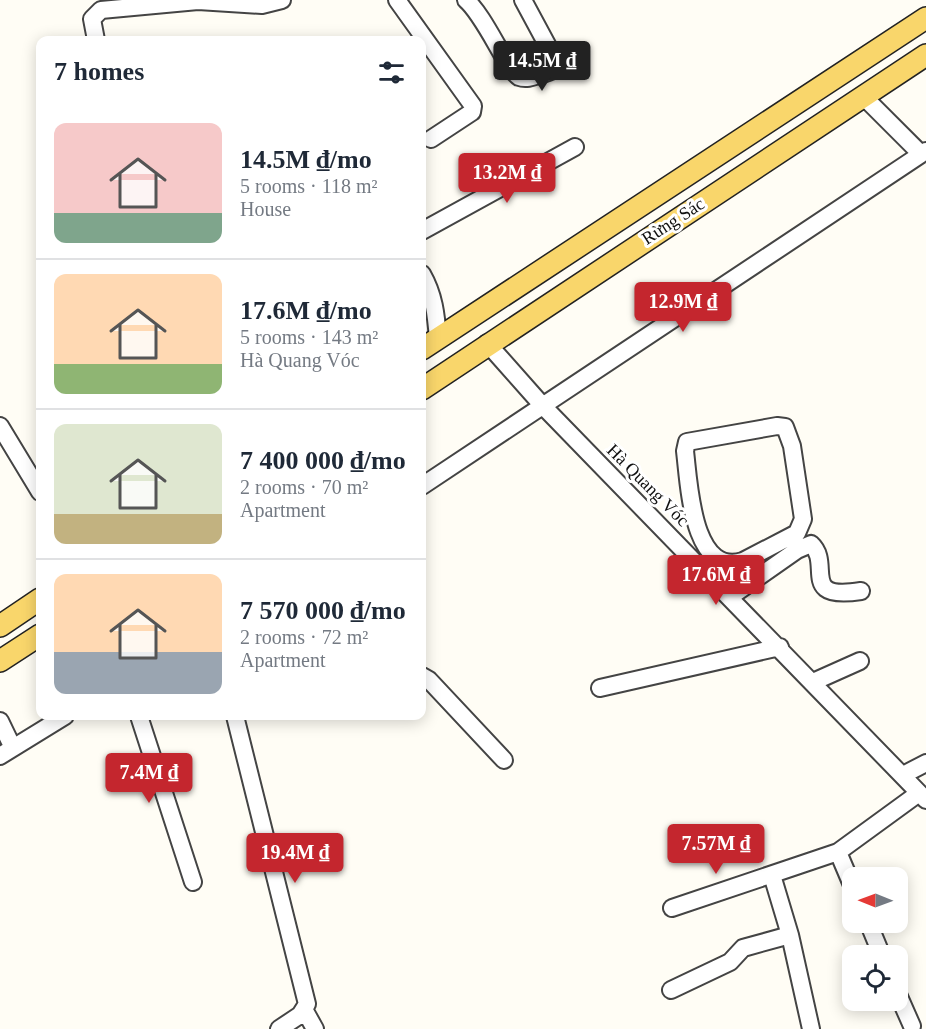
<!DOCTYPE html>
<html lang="en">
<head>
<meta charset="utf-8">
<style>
	:root { --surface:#fff; --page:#f2f2f3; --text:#1f2937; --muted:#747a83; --line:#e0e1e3; --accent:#c4262e }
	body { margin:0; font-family:"Times New Roman",serif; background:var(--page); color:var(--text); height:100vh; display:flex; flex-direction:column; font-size:22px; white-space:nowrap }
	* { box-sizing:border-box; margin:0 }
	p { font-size:20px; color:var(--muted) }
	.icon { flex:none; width:33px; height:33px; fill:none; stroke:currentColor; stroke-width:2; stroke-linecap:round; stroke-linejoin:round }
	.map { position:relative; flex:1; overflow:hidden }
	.panel { position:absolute; left:36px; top:36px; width:390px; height:684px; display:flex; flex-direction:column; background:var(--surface); border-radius:12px; box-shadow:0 3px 15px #0003 }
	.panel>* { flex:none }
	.needle { width:39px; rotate:271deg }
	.controls { position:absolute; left:842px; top:867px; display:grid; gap:12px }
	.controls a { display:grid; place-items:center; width:66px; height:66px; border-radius:12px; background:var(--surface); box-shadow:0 3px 15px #0003; font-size:30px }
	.price { position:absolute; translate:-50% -51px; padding:0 14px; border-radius:6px; background:var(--accent); color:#fff; font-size:20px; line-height:39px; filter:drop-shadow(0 2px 3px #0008) }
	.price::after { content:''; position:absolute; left:50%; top:36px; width:18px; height:14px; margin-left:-9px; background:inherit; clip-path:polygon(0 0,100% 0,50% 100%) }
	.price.current { background:#222; color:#fff }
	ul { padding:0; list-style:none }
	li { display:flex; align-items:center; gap:18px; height:150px; padding:0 18px }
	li+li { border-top:2px solid var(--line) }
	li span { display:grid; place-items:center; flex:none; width:168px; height:120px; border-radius:12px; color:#555 }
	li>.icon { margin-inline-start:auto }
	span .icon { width:72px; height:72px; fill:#fffc; stroke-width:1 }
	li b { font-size:26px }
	h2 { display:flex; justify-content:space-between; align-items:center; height:72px; padding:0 18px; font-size:26px }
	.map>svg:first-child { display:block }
</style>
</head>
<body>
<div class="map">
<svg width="926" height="1029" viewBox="0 0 926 1029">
	<rect width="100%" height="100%" fill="#fffdf5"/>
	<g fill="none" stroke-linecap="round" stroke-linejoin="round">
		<g stroke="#444" stroke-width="20">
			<path id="minor" d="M397 0 473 106 472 112 431 139
				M466 0C485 16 507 70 519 77 527 80 535 76 542 74 549 72 554 71 558 65L523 0
				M96 40 92 19 101 10 198 1 262 5 282 0
				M863 96 921 154
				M422 231 575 147
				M422 274C434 295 436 314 438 339
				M487 343 542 405 926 800
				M0 426 40 492
				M777 426 785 427 792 446 803 519 797 533 743 561C692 577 689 483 685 451L687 442Z
				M422 486 926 151
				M730 597 797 550 811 544C833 564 798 601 861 591
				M422 676 429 680 504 760
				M813 682 860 661
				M600 688 780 647
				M139 716 193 882
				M235 716 307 1004 300 1015 279 1029
				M0 721 13 748
				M0 756 65 716
				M903 775 926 763
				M838 852 852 885
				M772 875 790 935 811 1029
				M672 908 838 852 919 793
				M868 922 882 956
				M671 990 730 962 743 948 790 935
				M897 992 912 1026
				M305 1011 315 1029"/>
		</g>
		<g stroke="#222" stroke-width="24">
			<path id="major" d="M422 349 926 18
				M422 389 926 55
				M0 626 40 599
				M0 661 40 635"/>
		</g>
		<use href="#minor" stroke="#fff" stroke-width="16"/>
		<use href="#major" stroke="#f9d66b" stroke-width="21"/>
	</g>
	<g text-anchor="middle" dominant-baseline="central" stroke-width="6" stroke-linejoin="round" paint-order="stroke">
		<g font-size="18" fill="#111" stroke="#fff">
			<text transform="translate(673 221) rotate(-33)">Rừng Sác</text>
			<text transform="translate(648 485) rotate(45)">Hà Quang Vóc</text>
		</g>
	</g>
</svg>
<div class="controls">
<a><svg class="needle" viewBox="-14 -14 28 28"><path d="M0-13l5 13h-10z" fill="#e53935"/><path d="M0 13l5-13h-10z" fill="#747a83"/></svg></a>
<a><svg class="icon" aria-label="locate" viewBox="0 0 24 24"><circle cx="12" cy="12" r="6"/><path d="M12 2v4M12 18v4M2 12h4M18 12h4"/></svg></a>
</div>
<b class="price current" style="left:542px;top:92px">14.5M ₫</b>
<b class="price" style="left:507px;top:204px">13.2M ₫</b>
<b class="price" style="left:683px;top:333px">12.9M ₫</b>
<b class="price" style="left:716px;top:606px">17.6M ₫</b>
<b class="price" style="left:149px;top:804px">7.4M ₫</b>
<b class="price" style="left:716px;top:875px">7.57M ₫</b>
<b class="price" style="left:295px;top:884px">19.4M ₫</b>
<section class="panel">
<h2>7 homes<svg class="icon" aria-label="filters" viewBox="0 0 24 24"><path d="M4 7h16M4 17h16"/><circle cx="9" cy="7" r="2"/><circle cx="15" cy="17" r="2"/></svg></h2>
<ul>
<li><span style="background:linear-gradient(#f6c9c9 75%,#7fa58c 0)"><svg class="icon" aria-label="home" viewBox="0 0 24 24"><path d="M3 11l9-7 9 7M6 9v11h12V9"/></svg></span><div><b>14.5M ₫/mo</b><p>5 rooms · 118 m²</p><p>House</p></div></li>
<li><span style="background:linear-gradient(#ffd9b3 75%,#8fb573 0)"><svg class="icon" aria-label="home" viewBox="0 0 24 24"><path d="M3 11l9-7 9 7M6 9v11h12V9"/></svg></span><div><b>17.6M ₫/mo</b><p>5 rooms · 143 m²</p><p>Hà Quang Vóc</p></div></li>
<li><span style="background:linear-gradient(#dfe7d0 75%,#c2b280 0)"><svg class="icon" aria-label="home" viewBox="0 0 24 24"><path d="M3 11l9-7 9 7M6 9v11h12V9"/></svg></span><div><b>7 400 000 ₫/mo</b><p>2 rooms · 70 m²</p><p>Apartment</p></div></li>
<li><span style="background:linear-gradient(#ffd9b3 65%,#9aa5b1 0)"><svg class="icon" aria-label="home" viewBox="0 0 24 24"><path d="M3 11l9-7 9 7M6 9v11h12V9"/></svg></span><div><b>7 570 000 ₫/mo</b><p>2 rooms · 72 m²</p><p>Apartment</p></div></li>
</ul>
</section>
</div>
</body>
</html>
